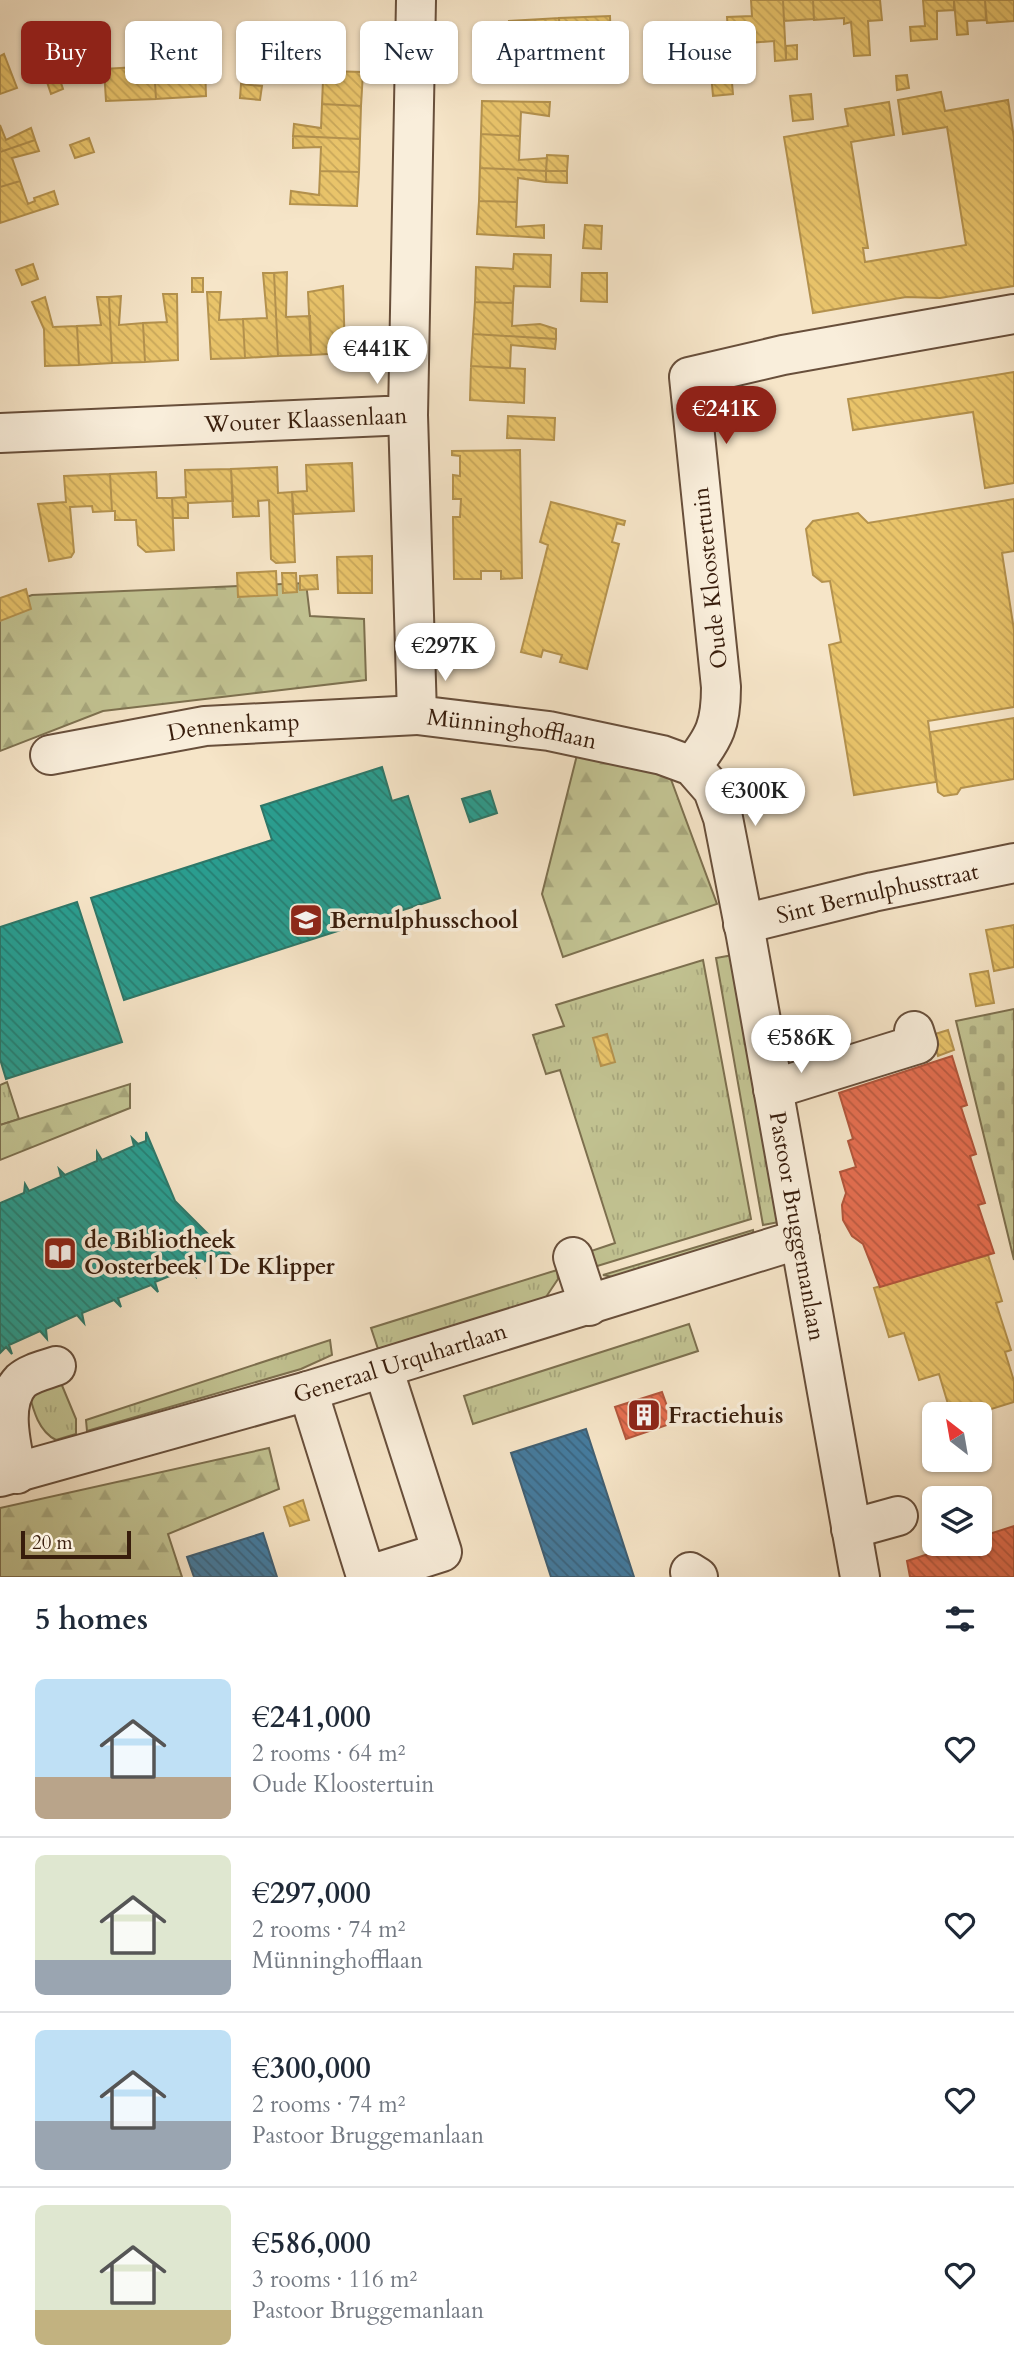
<!DOCTYPE html>
<html lang="en">
<head>
<meta charset="utf-8">
<style>
	:root { --surface:#fff; --page:#f6f6f7; --text:#1f2937; --muted:#747a83; --line:#e0e1e3; --accent:#8f2418 }
	body { margin:0; font-family:Cardo,serif; background:var(--page); color:var(--text); height:100vh; display:flex; flex-direction:column; font-size:26px; white-space:nowrap }
	* { box-sizing:border-box; margin:0 }
	p { font-size:23px; color:var(--muted) }
	.icon { flex:none; width:38px; height:38px; fill:none; stroke:currentColor; stroke-width:2; stroke-linecap:round; stroke-linejoin:round }
	.map { position:relative; height:1577px; overflow:hidden }
	.drawer { display:flex; flex-direction:column; background:var(--surface); flex:1 }
	.drawer>* { flex:none }
	.top-card { position:absolute; left:21px; top:21px; width:973px; height:63px; display:flex; gap:14px }
	.needle { width:46px; rotate:329deg }
	.controls { position:absolute; left:922px; top:1402px; display:grid; gap:14px }
	.controls a { display:grid; place-items:center; width:70px; height:70px; border-radius:10px; background:var(--surface); box-shadow:0 2px 5px #0004; font-size:35px }
	.scale { position:absolute; left:21px; bottom:18px; width:110px; box-sizing:border-box; padding-left:7px; border:4px solid #381d0c; border-top:0; font-size:19px; line-height:24px; white-space:nowrap; color:#381d0c; -webkit-text-stroke:5px #f9eedb; paint-order:stroke }
	.price { position:absolute; translate:-50% -60px; padding:0 16px; border-radius:24px; background:#fff; color:#222; font-size:23px; line-height:46px; filter:drop-shadow(0 2px 4px #0008) }
	.price::after { content:''; position:absolute; left:50%; top:42px; width:21px; height:16px; margin-left:-10px; background:inherit; clip-path:polygon(0 0,100% 0,50% 100%) }
	.price.current { background:var(--accent); color:#fff }
	ul { padding:0; list-style:none }
	li { display:flex; align-items:center; gap:21px; height:175px; padding:0 35px }
	li+li { border-top:2px solid var(--line) }
	li span { display:grid; place-items:center; flex:none; width:196px; height:140px; border-radius:10px; color:#555 }
	li>.icon { margin-inline-start:auto }
	span .icon { width:84px; height:84px; fill:#fffc; stroke-width:1 }
	li b { font-size:30px }
	h2 { display:flex; justify-content:space-between; align-items:center; height:84px; padding:0 35px; font-size:30px }
	.pill { padding:0 24px; border-radius:10px; background:var(--surface); box-shadow:0 2px 5px #0004; font-size:24px; line-height:63px }
	.pill.current { background:var(--accent); color:#fff }
	.map>svg:first-child { display:block }
</style>
</head>
<body>
<div class="map">
<svg width="1014" height="1577" viewBox="0 0 1014 1577">
	<defs>
		<pattern id="grass-tufts" width="24" height="20" patternUnits="userSpaceOnUse" patternTransform="scale(1.75)"><rect width="24" height="20" fill="#c2c392"/><path d="M3 7l-1-3M5 7V3M7 7l1-3M15 17l-1-3M17 17v-4M19 17l1-3" fill="none" stroke="#a7a77d"/></pattern>
		<pattern id="forest-firs" width="22" height="20" patternUnits="userSpaceOnUse" patternTransform="scale(1.75)"><rect width="22" height="20" fill="#c2c392"/><path d="M5 1l3.5 6h-7zM16 11l3.5 6h-7z" fill="#a7a77d"/></pattern>
		<pattern id="cemetery-stones" width="16" height="16" patternUnits="userSpaceOnUse" patternTransform="scale(1.75)"><rect width="16" height="16" fill="#c2c392"/><path d="M2 7V4a2 2 0 0 1 4 0v3zM10 15v-3a2 2 0 0 1 4 0v3z" fill="#a7a77d"/></pattern>
		<pattern id="homes-back-hatch" width="6" height="6" patternUnits="userSpaceOnUse" patternTransform="scale(1.75)"><rect width="6" height="6" fill="#e9c46a"/><path d="M-1 5l2 2M0 0l6 6M5-1l2 2" fill="none" stroke="#c9a85b"/></pattern>
		<pattern id="shops-back-hatch" width="6" height="6" patternUnits="userSpaceOnUse" patternTransform="scale(1.75)"><rect width="6" height="6" fill="#e76f51"/><path d="M-1 5l2 2M0 0l6 6M5-1l2 2" fill="none" stroke="#bc5b42"/></pattern>
		<pattern id="schools-back-hatch" width="6" height="6" patternUnits="userSpaceOnUse" patternTransform="scale(1.75)"><rect width="6" height="6" fill="#2a9d8f"/><path d="M-1 5l2 2M0 0l6 6M5-1l2 2" fill="none" stroke="#257f73"/></pattern>
		<pattern id="public-back-hatch" width="6" height="6" patternUnits="userSpaceOnUse" patternTransform="scale(1.75)"><rect width="6" height="6" fill="#457b9d"/><path d="M-1 5l2 2M0 0l6 6M5-1l2 2" fill="none" stroke="#3b647e"/></pattern>
	</defs>
	<rect width="100%" height="100%" fill="#f6e5c8"/>
	<filter id="stains"><feTurbulence type="fractalNoise" baseFrequency=".00286" numOctaves="4"/><feColorMatrix values="0 0 0 0 .2 0 0 0 0 .09 0 0 0 0 .02 0 0 0 .5 -.17"/></filter>
	<radialGradient id="worn" r=".72"><stop offset=".6" stop-color="#630" stop-opacity="0"/><stop offset="1" stop-color="#630" stop-opacity=".3"/></radialGradient>
	<path fill="url(#grass-tufts)" stroke="#7d704f" stroke-width="2" d="M733 955 779 1222 763 1225 716 958Z
		M703 960 751 1219 594 1267 588 1252 615 1243 560 1070 546 1074 533 1035 564 1026 556 1005Z
		M7 1082 19 1119 0 1125V1085Z
		M753 1230 754 1237 617 1278 603 1275Z
		M557 1270 558 1279 544 1300 378 1349 371 1328Z
		M689 1324 698 1351 473 1424 464 1396Z
		M330 1340 332 1355 301 1369 87 1431 86 1420Z
		M56 1371 76 1419V1434L56 1440C38 1431 33 1409 28 1390Z"/>
	<path fill="url(#forest-firs)" stroke="#7d704f" stroke-width="2" d="M306 583 310 616 364 619 366 680 103 711 0 751V607L32 595Z
		M578 751 669 774 717 904 563 957 542 894Z
		M130 1084V1108L0 1160V1125Z
		M269 1448 279 1489 168 1534 182 1577H0V1508Z"/>
	<path fill="url(#cemetery-stones)" stroke="#7d704f" stroke-width="2" d="M1014 1009V1260L956 1021Z"/>
	<path fill="url(#homes-back-hatch)" stroke="#b4924e" stroke-width="2" d="M751 0H783L786 60 775 61 774 41 748 43 749 59 730 60 727 17 752 16Z
		M783 0H813L814 19 784 21Z
		M813 0H880L882 20 868 21 870 55 854 56 851 22 844 24V18L814 20Z
		M923 0H954V10L937 11V39L911 41 910 27 925 26Z
		M954 0H985L986 20 967 21 968 34 957 35Z
		M985 0H1014V21L987 23Z
		M610 16 611 48 561 51 559 18Z
		M559 18 561 51 510 53 509 21Z
		M797 45V59L786 60V46Z
		M297 53 326 54 325 71 363 72 361 106 322 104 323 80 295 82Z
		M4 54 17 88 0 94V56Z
		M730 60 733 94 713 96 710 62Z
		M205 64 206 96 156 99 154 66Z
		M154 66 156 99 106 101 104 69Z
		M907 75 909 88 897 90 896 76Z
		M59 77 63 89 51 94 47 82Z
		M241 84 262 86 260 100 240 98Z
		M941 92 945 111 1008 100 1014 138V286L940 298 906 297 813 313 784 137 848 126 845 109 889 102 894 135 851 142 868 248H863L865 262 966 245 947 127 903 134 898 100Z
		M811 94 813 119 793 121 790 96Z
		M482 101 550 102 549 116 521 112 520 136 481 134Z
		M322 104 361 106 360 139 293 136 294 124 321 128Z
		M0 125 6 140 31 128 35 140 0 152Z
		M481 134 520 136 519 160 547 158 546 171 480 168Z
		M293 136 360 139 359 172 320 171 321 147 293 148Z
		M89 138 94 152 75 158 70 145Z
		M35 140 39 151 12 158 20 181 0 187V152Z
		M547 155 568 156 567 171H546Z
		M480 168 546 171V182L518 178 517 202 479 201Z
		M320 171 359 172 357 206 290 204 291 191 319 195Z
		M546 171H567V183L546 182Z
		M20 181 28 204 35 201 34 198 54 191 58 204 0 223V187Z
		M479 201 517 202 516 227 544 225V238L477 234Z
		M585 225 602 226 601 249 583 248Z
		M514 254 551 255 550 287 514 286 513 303 475 302 476 267 513 269Z
		M33 264 38 279 22 285 16 270Z
		M287 272 286 317 310 316 311 355 278 356 274 273Z
		M263 273H274L278 356 245 358 243 319 267 318Z
		M582 273H607V302L581 301Z
		M192 278H203V292H192Z
		M343 286 345 353 311 355 308 292Z
		M207 292H221L219 320 243 319 245 358 211 359Z
		M163 294H177L178 360 145 362 143 323 167 322Z
		M121 296 119 325 143 323 145 362 112 363 109 297Z
		M45 297 53 327 77 326 79 365 45 366 44 329 32 302Z
		M97 297H109L112 363 79 365 77 326 101 325Z
		M475 302 513 303 512 326 540 324 556 329V339L473 334Z
		M473 334 556 339 555 349 511 345 510 368 471 366Z
		M471 366 525 369 524 403 470 400Z
		M1014 372V483L985 488 973 412 853 430 848 399Z
		M508 416 555 418 554 440 507 438Z
		M520 450 522 578 501 579V571H481V579H454L453 517H460L461 499H453V475L460 476V456L452 455V451Z
		M352 463 354 511 294 514 292 492 307 491 306 465Z
		M277 467 278 493 292 492 295 562 276 563 271 559 269 500 258 501 259 516 233 517 231 469Z
		M231 469 233 501 188 503V518H173L172 498 186 497 185 470Z
		M156 472 157 498H172L174 550 146 552 138 545 136 520H115V511H112L110 474Z
		M110 474 112 511 93 512 92 506 70 507 74 552 71 557 49 561 38 504 66 502 64 476Z
		M1014 499V551L1002 553 1014 630V707L928 721 936 782 854 795 829 645 841 642 830 581 822 582 813 575 806 529 813 521 858 513 868 523Z
		M551 502 625 521 624 525 617 523 612 542 619 544 587 669 560 662 562 655 543 650 541 657 521 652 548 545 540 542Z
		M372 556V593H338L337 557Z
		M276 571 277 595 238 597 237 573Z
		M282 573H296L297 592 283 593Z
		M317 575 318 589 300 590V576Z
		M26 589 31 609 0 621V598Z
		M1014 718V779L961 788 957 794 944 796 938 792 930 732Z
		M1014 925V967L994 971 986 930Z
		M988 971 994 1003 976 1006 970 974Z
		M948 1030 954 1050 938 1056 932 1035Z
		M607 1034 615 1062 601 1066 593 1038Z
		M988 1255 1002 1301 996 1303 1011 1350 1005 1352 1014 1381V1402L975 1414H951L939 1374 919 1380 904 1333 889 1337 874 1288Z
		M303 1500 309 1520 290 1526 284 1507Z"/>
	<path fill="url(#shops-back-hatch)" stroke="#b2563c" stroke-width="2" d="M952 1056 967 1105 961 1107 976 1154 970 1156 985 1203 978 1205 994 1253 880 1287 863 1244 852 1236 843 1220 842 1205 846 1193 840 1172 856 1167 848 1141 853 1139 839 1093Z
		M662 1392 673 1423 626 1439 615 1407Z
		M1014 1526V1577H910L907 1561 959 1544H980V1537Z"/>
	<path fill="url(#schools-back-hatch)" stroke="#2e7768" stroke-width="2" d="M382 767 392 801 408 796 440 898 124 1000 91 898 272 840 261 806Z
		M490 791 497 813 470 822 462 799Z
		M77 902 122 1042 6 1079 0 1059V927Z
		M146 1132 175 1201 223 1249 234 1246 227 1251 233 1258 223 1253 192 1267 195 1276 187 1269 155 1282 158 1292 151 1285 118 1298 121 1307 114 1300 82 1313 84 1323 77 1315 46 1329 47 1339 40 1331 9 1345 12 1354 6 1347 0 1353V1203L24 1193 25 1184 29 1191 61 1177 59 1169 65 1175 97 1161V1152L102 1160 134 1146 132 1138 138 1144 146 1141Z"/>
	<path fill="url(#public-back-hatch)" stroke="#415f72" stroke-width="2" d="M586 1429 634 1577H551L511 1453Z
		M263 1533 277 1577H194L187 1557Z"/>
	<g fill="none" stroke-linecap="round" stroke-linejoin="round">
		<g stroke="#684f3b" stroke-width="42">
			<g id="minor">
				<path id="s1" d="M408 415 417 715 549 731 662 755 692 766 713 790 723 818 746 936 860 1577"/>
				<path id="s2" d="M0 433 408 415 416 0"/>
				<path id="s3" d="M50 755 205 726 417 715"/>
				<path d="M692 766C715 737 721 724 721 687L689 377 783 355 1014 314"/>
				<path id="s4" d="M743 924 873 892 1014 863"/>
				<path d="M773 1089 918 1044 914 1031"/>
				<path d="M573 1257 589 1306"/>
				<path d="M308 1391 366 1576 442 1552 383 1368"/>
				<path d="M17 1474C11 1444 0 1403 21 1381 30 1373 45 1370 56 1366"/>
				<path id="s5" d="M0 1477 308 1391 800 1239"/>
				<path d="M851 1529 898 1516"/>
				<path d="M690 1572 698 1577"/>
			</g>
		</g>
		<use href="#minor" stroke="#f9eedb" stroke-width="38"/>
	</g>
	<defs>
		<g id="school-square" transform="scale(1.75)"><rect x="-9" y="-9" width="18" height="18" rx="4" fill="#8f2418" stroke="#f9eedb"/><path d="M0-5L7-2L0 1L-7-2ZM-4 1L0 2.5L4 1V4Q0 6-4 4Z" fill="#fff"/></g>
		<g id="library-square" transform="scale(1.75)"><rect x="-9" y="-9" width="18" height="18" rx="4" fill="#8f2418" stroke="#f9eedb"/><path d="M-6-4Q-3-5.5-.7-3.5V5Q-3 3-6 4ZM6-4Q3-5.5 .7-3.5V5Q3 3 6 4Z" fill="#fff"/></g>
		<g id="building-square" transform="scale(1.75)"><rect x="-9" y="-9" width="18" height="18" rx="4" fill="#8f2418" stroke="#f9eedb"/><path d="M-4-6H4V6H1V3H-1V6H-4ZM-2.5-4.3h1.7v1.8h-1.7ZM.8-4.3h1.7v1.8H.8ZM-2.5-1h1.7V.8h-1.7ZM.8-1h1.7V.8H.8Z" fill="#fff"/></g>
	</defs>
	<g fill-rule="evenodd">
		<use href="#school-square" x="306" y="920"/>
		<use href="#library-square" x="60" y="1253"/>
		<use href="#building-square" x="644" y="1415"/>
	</g>
	<g text-anchor="middle" dominant-baseline="central" stroke-width="7" stroke-linejoin="round" paint-order="stroke">
		<g font-size="23" fill="#381d0c" stroke="#f9eedb">
			<text stroke="none"><textPath href="#s2" startOffset="306">Wouter Klaassenlaan</textPath></text>
			<text transform="translate(710 578) rotate(-96)">Oude Kloostertuin</text>
			<text stroke="none"><textPath href="#s3" startOffset="186">Dennenkamp</textPath></text>
			<text stroke="none"><textPath href="#s1" startOffset="396">Münninghofflaan</textPath></text>
			<text stroke="none"><textPath href="#s4" startOffset="138">Sint Bernulphusstraat</textPath></text>
			<text stroke="none"><textPath href="#s1" startOffset="1057">Pastoor Bruggemanlaan</textPath></text>
			<text stroke="none"><textPath href="#s5" startOffset="416">Generaal Urquhartlaan</textPath></text>
		</g>
		<g font-size="23" font-weight="bold" fill="#381d0c" stroke="#f9eedb" text-anchor="start">
			<text x="330" y="920">Bernulphusschool</text>
			<text x="84" y="1240">de Bibliotheek<tspan x="84" dy="26">Oosterbeek | De Klipper</tspan></text>
			<text x="668" y="1415">Fractiehuis</text>
		</g>
	</g>
	<rect width="100%" height="100%" filter="url(#stains)"/>
	<rect width="100%" height="100%" fill="url(#worn)"/>
</svg>
<div class="controls">
<a><svg class="needle" viewBox="-14 -14 28 28"><path d="M0-13l5 13h-10z" fill="#e53935"/><path d="M0 13l5-13h-10z" fill="#747a83"/></svg></a>
<a><svg class="icon" aria-label="layers" viewBox="0 0 24 24"><path d="M12 4l9 5-9 5-9-5zM3 14l9 5 9-5"/></svg></a>
</div>
<div class="scale">20 m</div>
<b class="price" style="left:377px;top:386px">€441K</b>
<b class="price current" style="left:726px;top:446px">€241K</b>
<b class="price" style="left:445px;top:683px">€297K</b>
<b class="price" style="left:755px;top:828px">€300K</b>
<b class="price" style="left:801px;top:1075px">€586K</b>
<div class="top-card">
<a class="pill current">Buy</a>
<a class="pill">Rent</a>
<a class="pill">Filters</a>
<a class="pill">New</a>
<a class="pill">Apartment</a>
<a class="pill">House</a>
</div>
</div>
<section class="drawer">
<h2>5 homes<svg class="icon" aria-label="filters" viewBox="0 0 24 24"><path d="M4 7h16M4 17h16"/><circle cx="9" cy="7" r="2"/><circle cx="15" cy="17" r="2"/></svg></h2>
<ul>
<li><span style="background:linear-gradient(#bfe0f5 70%,#b9a48a 0)"><svg class="icon" aria-label="home" viewBox="0 0 24 24"><path d="M3 11l9-7 9 7M6 9v11h12V9"/></svg></span><div><b>€241,000</b><p>2 rooms · 64 m²</p><p>Oude Kloostertuin</p></div><svg class="icon" aria-label="heart" viewBox="0 0 24 24"><path d="M12 20l-8-8c-3-5 5-10 8-4 3-6 11-1 8 4z"/></svg></li>
<li><span style="background:linear-gradient(#dfe7d0 75%,#9aa5b1 0)"><svg class="icon" aria-label="home" viewBox="0 0 24 24"><path d="M3 11l9-7 9 7M6 9v11h12V9"/></svg></span><div><b>€297,000</b><p>2 rooms · 74 m²</p><p>Münninghofflaan</p></div><svg class="icon" aria-label="heart" viewBox="0 0 24 24"><path d="M12 20l-8-8c-3-5 5-10 8-4 3-6 11-1 8 4z"/></svg></li>
<li><span style="background:linear-gradient(#bfe0f5 65%,#9aa5b1 0)"><svg class="icon" aria-label="home" viewBox="0 0 24 24"><path d="M3 11l9-7 9 7M6 9v11h12V9"/></svg></span><div><b>€300,000</b><p>2 rooms · 74 m²</p><p>Pastoor Bruggemanlaan</p></div><svg class="icon" aria-label="heart" viewBox="0 0 24 24"><path d="M12 20l-8-8c-3-5 5-10 8-4 3-6 11-1 8 4z"/></svg></li>
<li><span style="background:linear-gradient(#dfe7d0 75%,#c2b280 0)"><svg class="icon" aria-label="home" viewBox="0 0 24 24"><path d="M3 11l9-7 9 7M6 9v11h12V9"/></svg></span><div><b>€586,000</b><p>3 rooms · 116 m²</p><p>Pastoor Bruggemanlaan</p></div><svg class="icon" aria-label="heart" viewBox="0 0 24 24"><path d="M12 20l-8-8c-3-5 5-10 8-4 3-6 11-1 8 4z"/></svg></li>
</ul>
</section>
</body>
</html>
